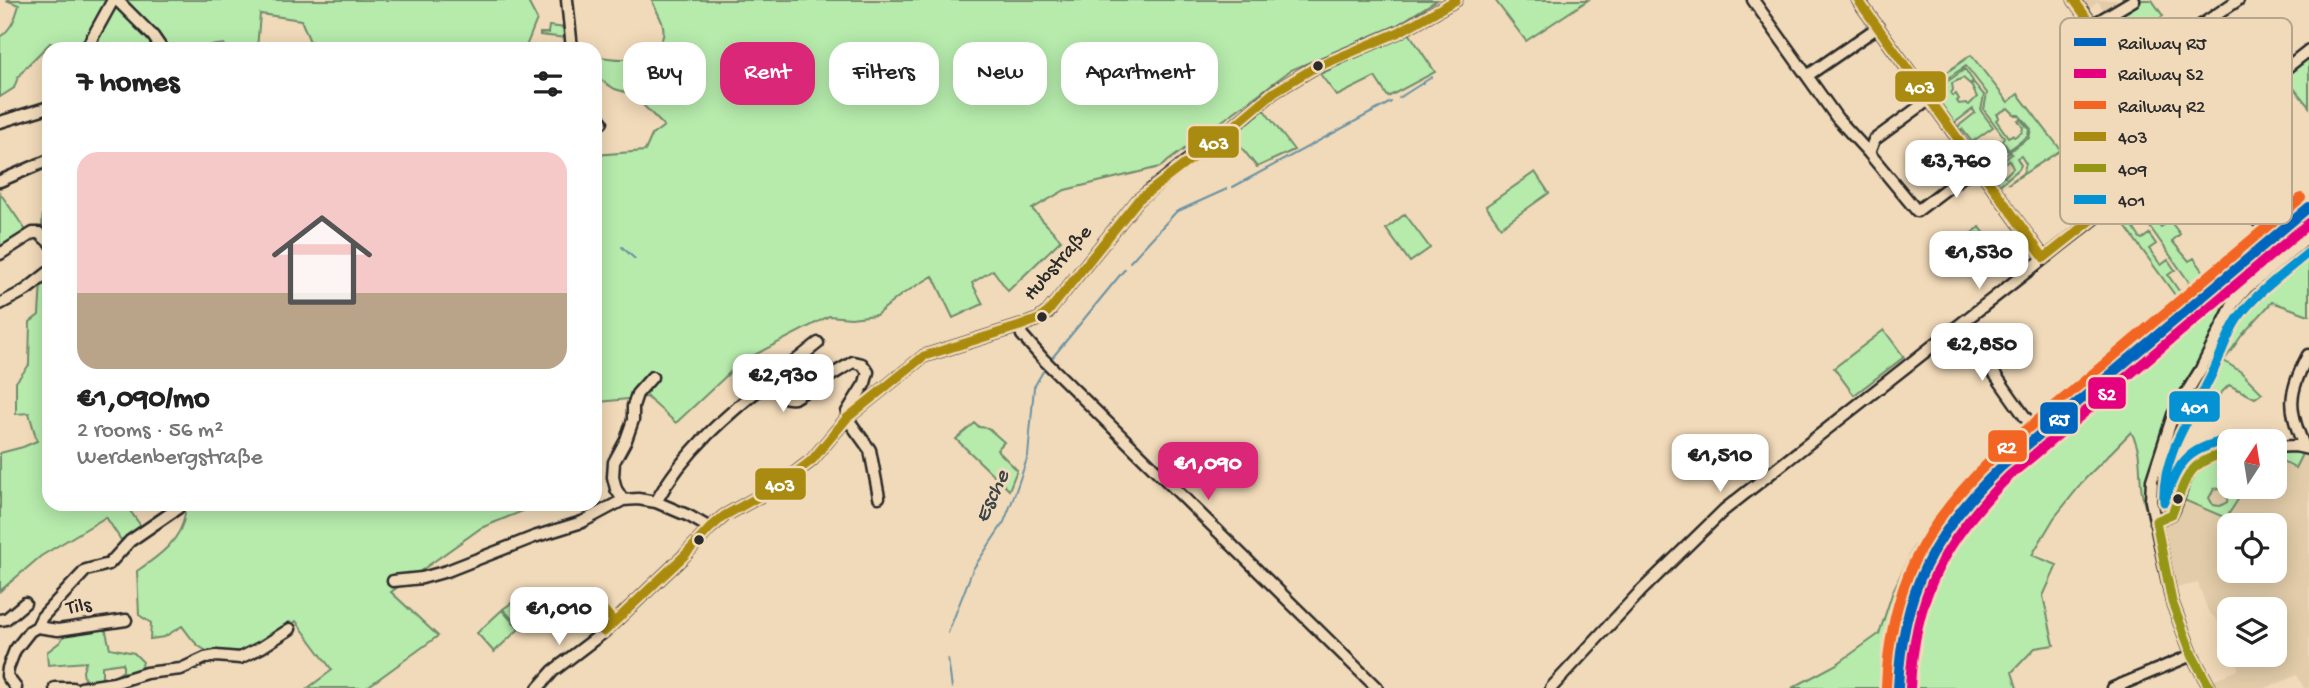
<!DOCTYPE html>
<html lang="en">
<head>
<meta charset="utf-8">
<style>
	:root { --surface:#fff; --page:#f2f2f2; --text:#222; --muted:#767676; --line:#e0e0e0; --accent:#db2777 }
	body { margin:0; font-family:"Gochi Hand",sans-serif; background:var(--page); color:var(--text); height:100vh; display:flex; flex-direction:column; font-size:26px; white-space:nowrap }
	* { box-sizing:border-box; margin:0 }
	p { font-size:23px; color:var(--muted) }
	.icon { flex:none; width:38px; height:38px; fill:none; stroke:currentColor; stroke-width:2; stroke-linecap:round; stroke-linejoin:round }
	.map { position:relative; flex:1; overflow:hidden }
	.side { position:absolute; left:42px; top:42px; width:560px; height:469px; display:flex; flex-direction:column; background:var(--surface); border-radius:21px; box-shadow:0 4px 18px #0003 }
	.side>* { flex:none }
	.guide { position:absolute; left:623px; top:42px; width:665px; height:63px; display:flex; gap:14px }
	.needle { width:46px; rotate:12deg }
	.controls { position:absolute; left:2217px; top:429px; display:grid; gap:14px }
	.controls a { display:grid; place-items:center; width:70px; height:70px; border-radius:14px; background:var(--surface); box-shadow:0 4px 18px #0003; font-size:35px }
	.price { position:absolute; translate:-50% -60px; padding:0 16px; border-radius:14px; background:#fff; color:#222; font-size:23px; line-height:46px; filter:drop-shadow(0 2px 4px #0008) }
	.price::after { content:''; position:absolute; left:50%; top:42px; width:21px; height:16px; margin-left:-10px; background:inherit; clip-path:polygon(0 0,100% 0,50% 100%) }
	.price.on { background:var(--accent); color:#fff }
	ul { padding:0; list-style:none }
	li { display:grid; align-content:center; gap:14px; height:371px; padding:0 35px }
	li+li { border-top:2px solid var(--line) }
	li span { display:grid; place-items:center; height:217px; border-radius:21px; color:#555 }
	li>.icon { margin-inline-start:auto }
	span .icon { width:126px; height:126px; fill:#fffc; stroke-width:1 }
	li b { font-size:30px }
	h2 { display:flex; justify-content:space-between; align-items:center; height:84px; padding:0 35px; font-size:30px }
	.tag { padding:0 24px; border-radius:21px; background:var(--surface); box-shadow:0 4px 18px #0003; font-size:24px; line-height:63px }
	.tag.on { background:var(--accent); color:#fff }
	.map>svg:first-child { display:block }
</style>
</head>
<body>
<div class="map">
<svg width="2309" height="688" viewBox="0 0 2309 688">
	<rect width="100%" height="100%" fill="#f1dab9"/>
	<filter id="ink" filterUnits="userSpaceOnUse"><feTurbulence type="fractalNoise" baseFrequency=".0143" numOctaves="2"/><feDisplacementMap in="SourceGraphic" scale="14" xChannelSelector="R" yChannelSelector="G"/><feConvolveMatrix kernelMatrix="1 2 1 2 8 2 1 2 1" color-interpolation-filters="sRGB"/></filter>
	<g filter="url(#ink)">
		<path fill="#e2cca9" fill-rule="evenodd" d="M2080 0H2129L2106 13 2098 2 2086 11Z
			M2275 447 2309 449V688H2304L2297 675 2266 688H2211L2207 682 2238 670V662L2234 655 2275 654V609H2230L2229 645 2217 620 2208 611 2198 583 2171 589 2157 521 2169 517 2194 467 2229 453 2230 486H2275ZM2230 525H2275V570H2230Z"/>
		<path fill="#b6ebac" stroke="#708b6c" stroke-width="2" fill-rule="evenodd" d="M6 0H527L537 19 525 49H313L301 20 260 14 257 49H228L224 44 209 46 206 49H66L50 43 27 66 18 77 14 88 0 97V37C12 28 15 19 19 5Z
			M652 0H1437L1397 25 1291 70 1160 167 1065 190 1032 209 1061 240 1008 291 993 270 972 283 983 304 953 318 933 276 901 295 876 315 851 318 829 316 741 362 676 423 647 397 599 402 595 406V155L645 151 652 135 664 126 632 94 615 89 602 81H595V56C616 60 656 65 663 36 666 23 656 12 652 0Z
			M1495 0H1588L1526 41Z
			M2138 0H2152L2163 16 2115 49 2097 28 2100 23Z
			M549 26 566 28V38L540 35V33H548Z
			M1409 33 1435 72 1388 97 1375 77 1337 96 1320 74Z
			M2309 53V107L2283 75Z
			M1971 55 2008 102 2018 94 2061 150 2008 184 2023 173 2026 164 2021 156 2017 158 2021 165 2019 169 1997 187 1976 158 2000 141 2009 153 2006 155 1999 149 1988 155 1989 161 1987 164 1989 167 1992 165 1995 170 1993 172 1995 175 1998 173 2005 176 2013 168 2009 160 2006 162 2004 160 2012 154 2010 151 2029 138 2031 129 2019 115H2015L2008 108 1997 114 1999 117 1996 120 2008 137 2012 135 2014 137 2022 132 2023 128 2018 120 2020 119 2029 129 2028 136 2009 150 2002 140 2004 137 1984 110 1987 93 1966 66 1943 81 1940 77Z
			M1965 69 1973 81 1970 84 1963 78 1952 83 1953 90 1951 93 1953 96 1956 94 1959 99 1957 101 1959 104 1966 103 1969 105 1977 97 1971 85 1974 83 1984 95 1981 111 1993 127 1972 142 1962 129 1958 132 1956 128 1975 113 1973 109 1953 124 1933 97 1947 88 1945 83Z
			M1264 110 1294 150 1257 167 1232 136Z
			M1535 172 1549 193 1501 227 1486 206Z
			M49 176V232L42 225 44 201Z
			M2140 186 2152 200 2144 207 2161 227 2170 221 2180 234 2172 241 2189 261 2194 258 2209 279 2200 288 2267 232 2309 201 2228 273 2227 296 2230 300 2222 312 2203 357 2233 304 2309 236V315L2272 302 2242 335 2224 361 2241 372 2262 393 2255 398 2229 385 2162 453 2157 475 2145 506C2136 480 2145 456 2131 432L2086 478 2054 518 2032 555 2057 565 2043 596 2054 645 2035 648 2012 672 2017 688H1792L1837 664 1879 634 1893 591 1913 548 1939 513 1969 479 2002 448 2120 355 2185 299 2180 302 2122 222 2129 221 2140 238 2142 239 2149 234 2156 244 2149 249 2161 265 2168 260 2175 270 2168 275 2179 291 2186 287 2189 282 2128 196ZM2121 360 2134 367 2043 445 2026 466 1989 470Z
			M0 193 27 232 0 248Z
			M1405 214 1430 248 1410 262 1386 229Z
			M1980 227 1990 241 1961 263 1951 248Z
			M49 276V504H125L141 526 121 540 106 517 41 556 0 591V453L23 447 37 441 29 413 16 414V382L29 365 30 322 39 315 41 282Z
			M1884 330 1904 357 1854 395 1834 368Z
			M975 423 979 427 988 428 1004 442 997 450 1017 470 1009 490 956 439Z
			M2277 449 2293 450 2309 454V456L2302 454 2295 468 2277 458 2281 452Z
			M2229 458 2230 486 2233 487 2226 491 2220 488 2214 489 2209 498 2213 505 2220 506 2227 502 2228 495 2234 492 2241 495 2226 518 2184 500 2185 496 2183 495C2194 471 2201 461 2229 458Z
			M178 504H540L481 528 391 592 438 636 366 688H308L332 670 296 621C267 639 235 671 200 647 193 642 187 632 182 626L164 637 150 639 151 623 139 615 137 571C159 556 182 540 185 513Z
			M520 597 528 599 543 614 522 630 503 609Z
			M502 610 519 629 494 652 477 633Z
			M105 628 110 648 134 653 143 662 140 670 119 678 114 677 123 671V663L102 666V678L96 682 84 679 83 671 86 662 48 665 47 652 60 642 65 634Z"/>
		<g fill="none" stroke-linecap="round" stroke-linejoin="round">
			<path stroke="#6992a4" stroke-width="2" d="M1399 98 1432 77
				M1233 187 1391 102
				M622 247 635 259
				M1130 262 1176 212 1227 189
				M1052 358 1125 269
				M948 633 973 569 1004 522 1013 499 1028 456 1034 387 1045 368
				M948 659 952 688"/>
			<g stroke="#2b2b2b" stroke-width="15">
				<path id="minor" d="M117 0 153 36 162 49
					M567 0 572 49
					M1753 0 1837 118 1869 153 1917 211 1978 165
					M1858 0 2044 258
					M2074 0C2127 73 2189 140 2246 210L2263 226
					M2092 25 2134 0
					M86 49 113 0
					M2131 73 2238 0
					M1807 76 1878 27
					M595 114 602 122
					M0 122 49 107
					M1869 153 1874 140 1930 99
					M0 181 49 160
					M0 254 33 233H39L49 242
					M0 304 26 290 49 272
					M1960 325 2030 424
					M1020 326 1022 335 1043 359 1377 688
					M818 343 774 378C778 390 780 400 794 398L853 362 862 364 868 372 865 383 847 412V418L870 450 879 497
					M2275 447 2295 446 2309 449
					M2305 448C2287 409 2288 393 2308 355
					M623 500 616 489 613 477 614 462 626 440 633 420V406L637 394 652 377
					M656 502C683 452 729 412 774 378
					M2156 521 2172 514C2188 479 2182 460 2230 452
					M393 581 422 578 447 571 534 537 582 522 623 500 638 499 656 502 689 516 710 528
					M0 620 6 619 25 603
					M37 627 58 630 126 620
					M16 688 7 676 8 668 15 650 30 631 37 627 42 617 86 570 109 564 130 541 178 508
					M55 688H73
					M81 688 114 683 146 673 181 669 205 658 216 656 240 658 262 647 290 629
					M538 688 553 671 604 632 684 556 710 528 724 516 778 486 812 460 847 418 924 356 1020 326 1039 319 1048 312 1138 200 1184 163 1228 131 1274 92 1312 69 1399 32 1456 0
					M1551 688 1640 592 1724 510 2309 50
					M2113 688 2192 655
					M2210 688 2192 655 2172 602 2151 501 2152 480 2173 415 2201 369 2233 304 2247 288 2309 236"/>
			</g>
			<use href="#minor" stroke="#f1dab9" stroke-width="10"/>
			<g stroke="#2b2b2b" stroke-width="4.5">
				<path id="rail" d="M2266 258 2309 222"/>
			</g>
			<use href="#rail" stroke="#f1dab9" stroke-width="2" stroke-dasharray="5" stroke-linecap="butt"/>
			<g stroke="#f1dab9" stroke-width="14">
				<path id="bus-1" d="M1858 0 2044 258
					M2074 0 2101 38 2189 143
					M2044 258 2189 143
					M614 622 603 609H598L593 615 595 623 604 632 684 556 710 528 724 516 778 486 812 460 847 418 924 356 1020 326 1039 319 1048 312 1138 200 1228 131 1274 92 1312 69 1399 32 1456 0"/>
			</g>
			<g stroke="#f1dab9" stroke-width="14">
				<path id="bus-2" d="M2156 521 2172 602 2192 655 2210 688
					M2156 521 2172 514C2187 477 2186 462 2230 452"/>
			</g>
			<g stroke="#f1dab9" stroke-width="14">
				<path id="bus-3" d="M2227 440C2184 450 2179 463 2164 502 2161 455 2194 412 2213 372 2221 355 2227 334 2238 318 2257 292 2284 273 2309 252"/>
			</g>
			<use href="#bus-1" stroke="#aa8b11" stroke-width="9"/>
			<use href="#bus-2" stroke="#959516" stroke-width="9"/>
			<use href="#bus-3" stroke="#0492d2" stroke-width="9"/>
			<g stroke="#f1dab9" stroke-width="16">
				<path id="rail-1" d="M1898 688C1902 592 1933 533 2001 467L2309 207"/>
			</g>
			<g stroke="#f1dab9" stroke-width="16">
				<path id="rail-2" d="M1910 688C1914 596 1944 540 2009 476L2309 223"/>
			</g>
			<g stroke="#f1dab9" stroke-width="16">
				<path id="rail-3" d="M1886 687C1890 589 1922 526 1993 458L2301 198"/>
			</g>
			<use href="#rail-1" stroke="#0065bd" stroke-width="10"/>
			<use href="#rail-2" stroke="#e5007d" stroke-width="10"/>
			<use href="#rail-3" stroke="#f26522" stroke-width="10"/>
		</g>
	</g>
	<g fill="#2b2b2b" stroke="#f1dab9" stroke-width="2.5">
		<circle cx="1318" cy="66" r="6"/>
		<circle cx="1042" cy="317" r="6"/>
		<circle cx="2178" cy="499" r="6"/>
		<circle cx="699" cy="540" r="6"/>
	</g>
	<g text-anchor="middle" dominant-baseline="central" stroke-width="6" stroke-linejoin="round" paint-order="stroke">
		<g font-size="21" fill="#2b2b2b" stroke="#f1dab9">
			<text transform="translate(1059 264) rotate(-49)">Hubstraße</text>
			<text transform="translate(79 608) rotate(-8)">Tils</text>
		</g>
		<g font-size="23" font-style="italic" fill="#3b4549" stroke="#f1dab9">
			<text transform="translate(993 497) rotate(-65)">Esche</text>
		</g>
	</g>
	<rect x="2060" y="18" width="232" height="206" rx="10" fill="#f1dab9" stroke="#b6a68e" stroke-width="2"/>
	<rect x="2074" y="38" width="32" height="8" fill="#0065bd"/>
	<rect x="2074" y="69" width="32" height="9" fill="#e5007d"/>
	<rect x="2074" y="101" width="32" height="8" fill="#f26522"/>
	<rect x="2074" y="132" width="32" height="9" fill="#aa8b11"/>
	<rect x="2074" y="164" width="32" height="8" fill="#959516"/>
	<rect x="2074" y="195" width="32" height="9" fill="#0492d2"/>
	<g font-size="19" fill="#2b2b2b">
		<text x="2118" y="49">Railway RJ</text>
		<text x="2118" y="80">Railway S2</text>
		<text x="2118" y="112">Railway R2</text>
		<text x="2118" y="143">403</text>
		<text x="2118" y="175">409</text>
		<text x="2118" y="206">401</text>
	</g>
	<g stroke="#f1dab9" stroke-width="2.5">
		<rect x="1894" y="70" width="53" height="33" rx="7" fill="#aa8b11"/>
		<rect x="1187" y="125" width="53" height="34" rx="7" fill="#aa8b11"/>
		<rect x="2087" y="376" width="40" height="34" rx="7" fill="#e5007d"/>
		<rect x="2168" y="390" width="53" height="33" rx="7" fill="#0492d2"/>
		<rect x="2039" y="401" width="40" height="34" rx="7" fill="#0065bd"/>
		<rect x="1987" y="429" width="41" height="34" rx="7" fill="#f26522"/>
		<rect x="754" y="467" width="53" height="34" rx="7" fill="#aa8b11"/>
	</g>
	<g font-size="19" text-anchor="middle" font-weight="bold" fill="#fff">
		<text x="1920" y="93">403</text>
		<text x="1214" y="149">403</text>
		<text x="2107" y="400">S2</text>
		<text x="2195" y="413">401</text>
		<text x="2059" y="425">RJ</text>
		<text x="2007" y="453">R2</text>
		<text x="780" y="491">403</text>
	</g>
</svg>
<div class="controls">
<a><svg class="needle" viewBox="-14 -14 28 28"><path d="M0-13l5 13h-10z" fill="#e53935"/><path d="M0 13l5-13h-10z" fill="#767676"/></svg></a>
<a><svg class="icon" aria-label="locate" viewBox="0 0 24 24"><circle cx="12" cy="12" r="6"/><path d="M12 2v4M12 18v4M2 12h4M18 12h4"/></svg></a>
<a><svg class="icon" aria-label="layers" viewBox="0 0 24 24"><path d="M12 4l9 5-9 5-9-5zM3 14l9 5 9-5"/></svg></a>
</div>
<b class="price" style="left:1956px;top:200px">€3,760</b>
<b class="price" style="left:1979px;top:291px">€1,530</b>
<b class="price" style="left:1982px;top:383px">€2,850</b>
<b class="price" style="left:783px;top:414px">€2,930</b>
<b class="price" style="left:1720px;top:494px">€1,510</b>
<b class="price on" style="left:1208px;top:502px">€1,090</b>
<b class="price" style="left:559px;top:647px">€1,010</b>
<div class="guide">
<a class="tag">Buy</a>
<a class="tag on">Rent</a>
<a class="tag">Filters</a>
<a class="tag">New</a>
<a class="tag">Apartment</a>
</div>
<section class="side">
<h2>7 homes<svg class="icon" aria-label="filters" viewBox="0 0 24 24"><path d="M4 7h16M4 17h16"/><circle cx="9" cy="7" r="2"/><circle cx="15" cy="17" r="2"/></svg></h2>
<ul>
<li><span style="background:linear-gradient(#f6c9c9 65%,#b9a48a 0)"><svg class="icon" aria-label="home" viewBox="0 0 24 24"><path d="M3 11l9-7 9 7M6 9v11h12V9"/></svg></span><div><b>€1,090/mo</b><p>2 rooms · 56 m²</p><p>Werdenbergstraße</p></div></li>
</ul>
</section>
</div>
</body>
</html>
